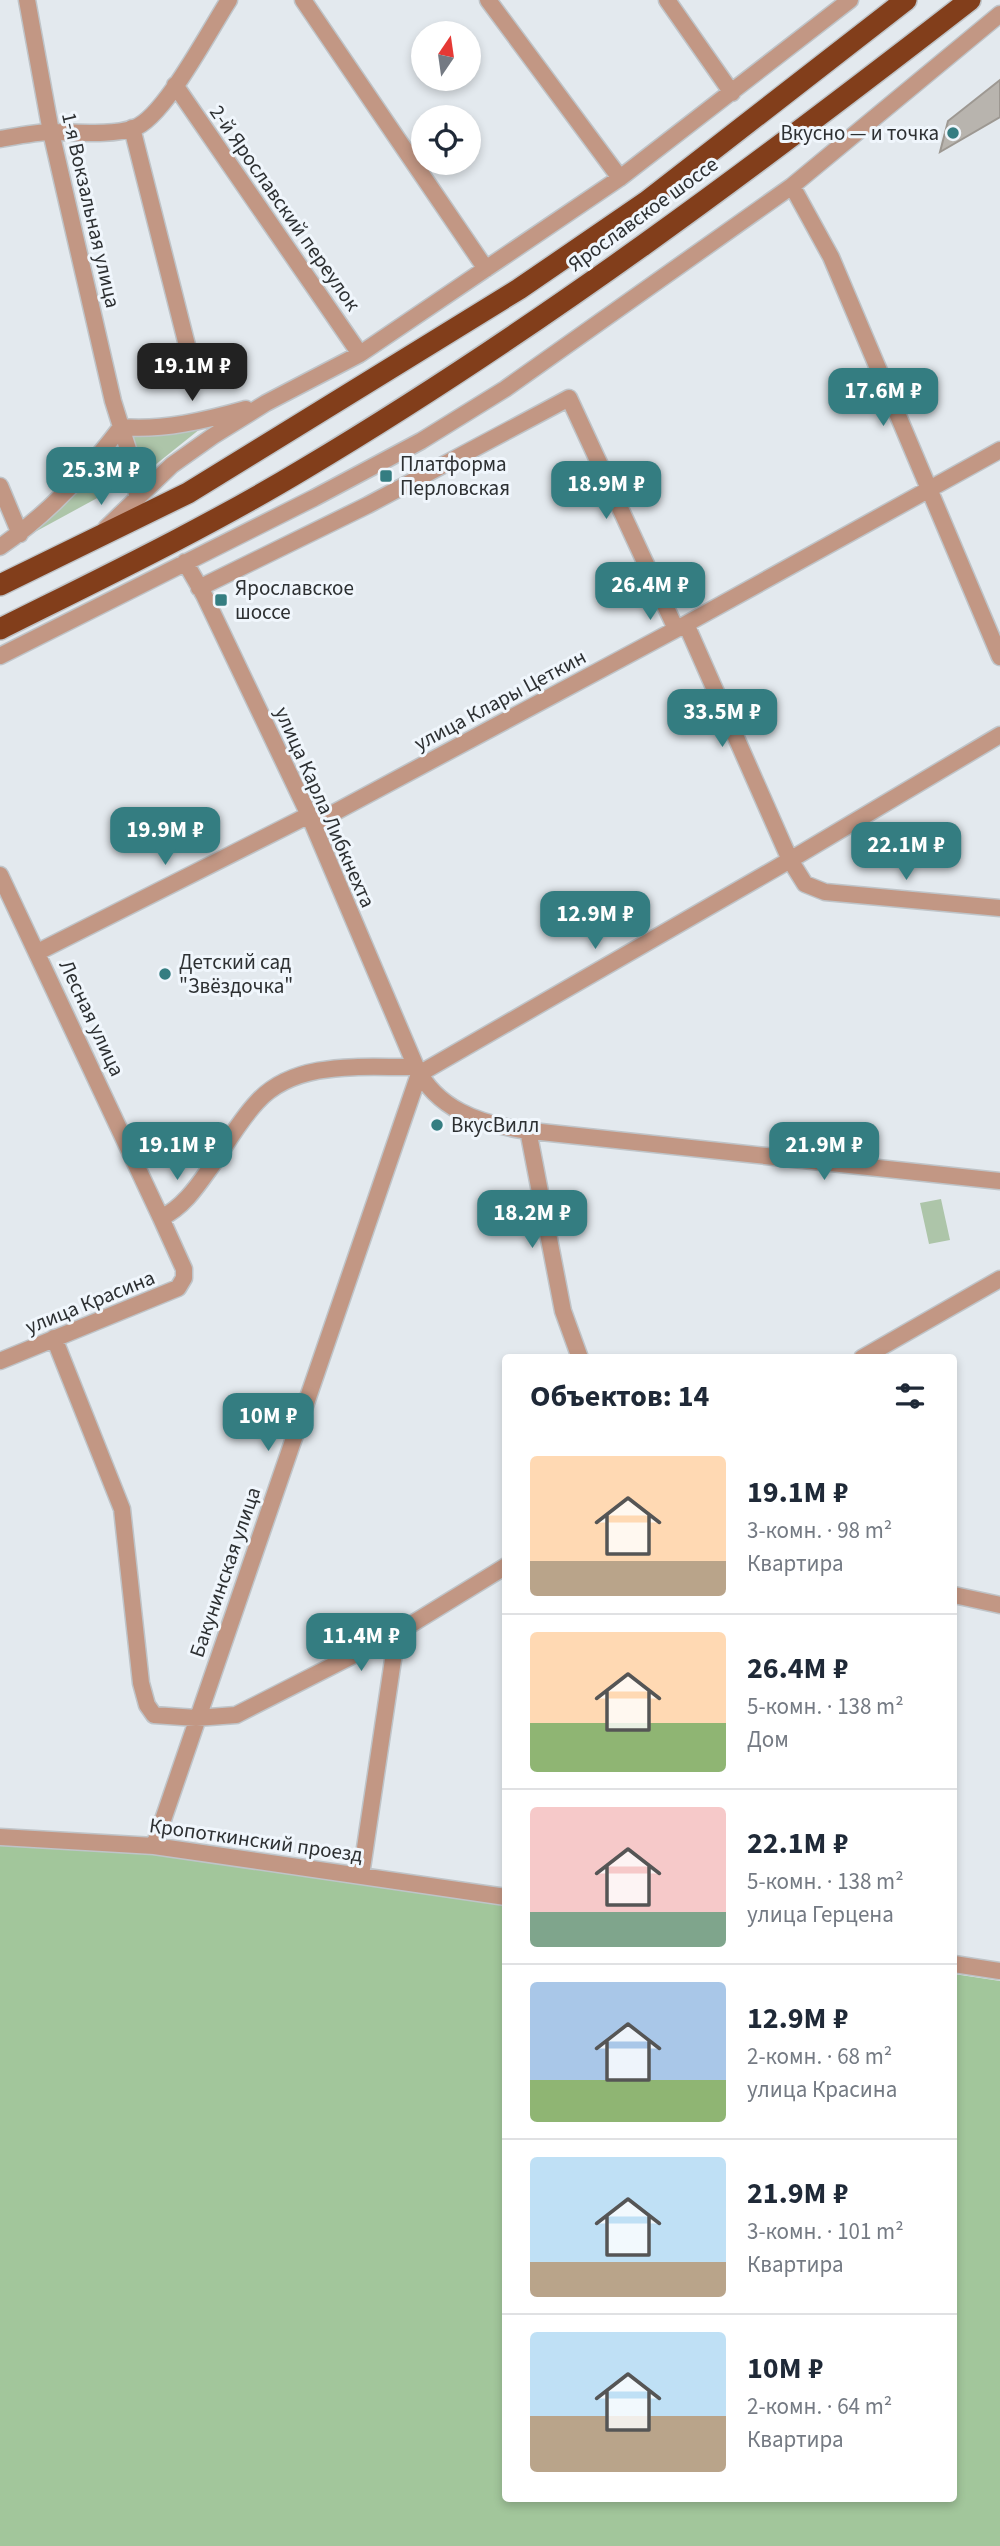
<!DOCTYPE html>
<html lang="ru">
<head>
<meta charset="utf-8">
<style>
	:root { --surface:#fff; --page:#f2f2f3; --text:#1f2937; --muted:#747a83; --line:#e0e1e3; --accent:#347d81 }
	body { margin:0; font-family:"Source Sans 3",sans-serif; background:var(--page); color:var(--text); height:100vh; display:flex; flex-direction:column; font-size:26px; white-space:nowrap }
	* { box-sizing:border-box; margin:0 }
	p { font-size:23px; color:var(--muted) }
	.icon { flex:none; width:38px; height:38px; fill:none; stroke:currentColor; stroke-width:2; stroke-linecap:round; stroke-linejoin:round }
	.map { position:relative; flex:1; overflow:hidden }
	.drawer { position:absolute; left:502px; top:1354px; width:455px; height:1148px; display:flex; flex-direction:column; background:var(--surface); border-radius:7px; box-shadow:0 4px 10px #0003 }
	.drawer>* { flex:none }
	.needle { width:46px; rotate:13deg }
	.fabs { position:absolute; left:411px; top:21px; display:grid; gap:14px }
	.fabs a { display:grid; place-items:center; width:70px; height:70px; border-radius:50%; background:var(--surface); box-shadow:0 4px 10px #0003; font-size:35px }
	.price { position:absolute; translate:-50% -60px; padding:0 16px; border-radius:14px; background:var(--accent); color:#fff; font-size:23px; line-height:46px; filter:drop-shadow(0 2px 4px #0008) }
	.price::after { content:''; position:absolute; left:50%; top:42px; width:21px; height:16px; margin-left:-10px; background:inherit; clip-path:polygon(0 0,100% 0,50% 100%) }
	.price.on { background:#222; color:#fff }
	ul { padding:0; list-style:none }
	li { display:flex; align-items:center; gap:21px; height:175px; padding:0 28px }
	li+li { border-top:2px solid var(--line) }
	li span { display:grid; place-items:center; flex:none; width:196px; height:140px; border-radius:7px; color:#555 }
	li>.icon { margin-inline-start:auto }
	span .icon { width:84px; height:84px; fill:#fffc; stroke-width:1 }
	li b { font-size:30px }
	h2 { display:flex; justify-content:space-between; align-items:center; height:84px; padding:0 28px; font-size:30px }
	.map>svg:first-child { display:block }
</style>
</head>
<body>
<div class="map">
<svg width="1000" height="2546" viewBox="0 0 1000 2546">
	<rect width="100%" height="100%" fill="#e3e9ee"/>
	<path fill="#adc5a9" d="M210 421 140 477 132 437 137 433Z
		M108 462 117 463 124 472 123 484 22 539 100 463Z
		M941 1199 950 1240 929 1244 920 1203Z"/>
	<path fill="#a2c69b" d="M0 1844 198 1856 506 1903V2499H954V1974L1000 1981V2546H0Z"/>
	<path fill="#b8b4ae" stroke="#9d9892" stroke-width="2" d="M1000 80V117L940 152 948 121Z"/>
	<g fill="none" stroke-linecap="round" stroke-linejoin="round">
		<g stroke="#bfc4c8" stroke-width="19">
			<path id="minor" d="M27 0 51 132 113 401 136 475 137 498
				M303 0 486 269
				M488 0 620 178
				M667 0 732 93
				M175 85 360 354
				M132 128 193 369
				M0 139C17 136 36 132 53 132 78 132 110 136 134 128 164 118 210 29 229 0
				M792 186 831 257 1000 657
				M121 427C162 431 207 420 246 409
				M0 486 20 534
				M106 528 172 465 213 436 266 403 360 354 620 178 850 0
				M0 547C47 515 87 472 121 427
				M185 562 204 595 309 815 416 1067C437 1109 478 1123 522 1130L1000 1181
				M199 588 368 505 569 398 676 629
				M686 624 790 860 805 884 825 892 1000 908
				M0 656 314 498 421 441 505 389 792 186 1000 14
				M313 824 686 624 1000 450
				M0 875 161 1218
				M38 952 309 815
				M419 1074 790 860 1000 735
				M528 1130 563 1311 580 1358
				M54 1338 122 1509 141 1683 147 1705 154 1715 196 1718 236 1715 397 1633 506 1566
				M862 1358 1000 1279
				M0 1361 178 1288 184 1278V1269L161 1218C185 1206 198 1185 213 1164 227 1143 240 1120 257 1102 296 1059 364 1068 416 1067
				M954 1595 1000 1605
				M0 1837 154 1846 506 1897
				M154 1846 419 1074
				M361 1875 397 1633
				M954 1964 1000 1971"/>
		</g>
		<g stroke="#bfc4c8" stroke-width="24">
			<path id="highway" d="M0 585 188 493 519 289 646 202 906 0
				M0 629C102 578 206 528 304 469 537 330 756 166 970 0"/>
		</g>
		<use href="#minor" stroke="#c29784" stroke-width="16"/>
		<use href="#highway" stroke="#823e1b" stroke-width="21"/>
	</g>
	<g fill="#347d81" stroke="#f0f6fc" stroke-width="2.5">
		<circle cx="953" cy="133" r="7"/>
		<rect x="379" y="469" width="14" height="14" rx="3.5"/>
		<rect x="214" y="593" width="14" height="14" rx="3.5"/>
		<circle cx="165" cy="974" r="7"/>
		<circle cx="437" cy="1125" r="7"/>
	</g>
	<g text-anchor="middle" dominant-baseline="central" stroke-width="6" stroke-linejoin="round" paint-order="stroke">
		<g font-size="21" fill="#2d3032" stroke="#f0f6fc" text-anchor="start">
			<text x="939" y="133" text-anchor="end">Вкусно — и точка</text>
			<text x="400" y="464">Платформа<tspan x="400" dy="24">Перловская</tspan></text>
			<text x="235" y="588">Ярославское<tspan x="235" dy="24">шоссе</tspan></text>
			<text x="179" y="962">Детский сад<tspan x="179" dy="24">"Звёздочка"</tspan></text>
			<text x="451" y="1125">ВкусВилл</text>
		</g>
		<g font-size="21" fill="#2d3032" stroke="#f0f6fc">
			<text transform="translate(285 208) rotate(55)">2-й Ярославский переулок</text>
			<text transform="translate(91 210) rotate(77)">1-я Вокзальная улица</text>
			<text transform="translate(643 214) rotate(-36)">Ярославское шоссе</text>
			<text transform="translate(500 700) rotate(-28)">улица Клары Цеткин</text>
			<text transform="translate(325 807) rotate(66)">улица Карла Либкнехта</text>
			<text transform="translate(92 1018) rotate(65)">Лесная улица</text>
			<text transform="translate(90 1302) rotate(-22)">улица Красина</text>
			<text transform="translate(225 1572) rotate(-71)">Бакунинская улица</text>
			<text transform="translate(256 1840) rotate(8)">Кропоткинский проезд</text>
		</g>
	</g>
</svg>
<div class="fabs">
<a><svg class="needle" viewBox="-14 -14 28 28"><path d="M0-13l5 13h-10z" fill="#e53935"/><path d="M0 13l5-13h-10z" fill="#747a83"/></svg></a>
<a><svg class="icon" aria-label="locate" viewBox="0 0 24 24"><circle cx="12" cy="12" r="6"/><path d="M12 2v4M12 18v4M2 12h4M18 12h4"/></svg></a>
</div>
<b class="price on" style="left:192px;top:403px">19.1M ₽</b>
<b class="price" style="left:883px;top:428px">17.6M ₽</b>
<b class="price" style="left:101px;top:507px">25.3M ₽</b>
<b class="price" style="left:606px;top:521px">18.9M ₽</b>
<b class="price" style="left:650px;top:622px">26.4M ₽</b>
<b class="price" style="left:722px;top:749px">33.5M ₽</b>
<b class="price" style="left:165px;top:867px">19.9M ₽</b>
<b class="price" style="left:906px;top:882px">22.1M ₽</b>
<b class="price" style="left:595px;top:951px">12.9M ₽</b>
<b class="price" style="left:177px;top:1182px">19.1M ₽</b>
<b class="price" style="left:824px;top:1182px">21.9M ₽</b>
<b class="price" style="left:532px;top:1250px">18.2M ₽</b>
<b class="price" style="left:268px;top:1453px">10M ₽</b>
<b class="price" style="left:361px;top:1673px">11.4M ₽</b>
<section class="drawer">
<h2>Объектов: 14<svg class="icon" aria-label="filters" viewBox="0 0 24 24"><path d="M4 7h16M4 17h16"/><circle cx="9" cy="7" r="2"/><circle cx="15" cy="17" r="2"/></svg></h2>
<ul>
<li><span style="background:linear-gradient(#ffd9b3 75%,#b9a48a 0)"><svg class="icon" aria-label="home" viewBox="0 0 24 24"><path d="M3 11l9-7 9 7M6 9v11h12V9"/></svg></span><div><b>19.1M ₽</b><p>3-комн. · 98 m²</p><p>Квартира</p></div></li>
<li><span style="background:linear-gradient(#ffd9b3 65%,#8fb573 0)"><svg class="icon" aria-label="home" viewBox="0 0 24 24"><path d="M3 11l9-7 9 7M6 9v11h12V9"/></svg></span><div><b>26.4M ₽</b><p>5-комн. · 138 m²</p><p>Дом</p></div></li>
<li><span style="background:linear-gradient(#f6c9c9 75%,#7fa58c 0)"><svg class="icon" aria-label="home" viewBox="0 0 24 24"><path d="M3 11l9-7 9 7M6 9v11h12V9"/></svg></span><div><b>22.1M ₽</b><p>5-комн. · 138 m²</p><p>улица Герцена</p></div></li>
<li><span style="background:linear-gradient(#a9c7e8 70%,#8fb573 0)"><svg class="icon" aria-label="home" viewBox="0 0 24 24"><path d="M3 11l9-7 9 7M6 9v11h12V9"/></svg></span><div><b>12.9M ₽</b><p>2-комн. · 68 m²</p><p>улица Красина</p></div></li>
<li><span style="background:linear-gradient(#bfe0f5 75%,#b9a48a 0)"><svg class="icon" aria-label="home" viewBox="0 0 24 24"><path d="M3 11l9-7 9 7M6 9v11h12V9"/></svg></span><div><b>21.9M ₽</b><p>3-комн. · 101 m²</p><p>Квартира</p></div></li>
<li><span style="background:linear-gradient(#bfe0f5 60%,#b9a48a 0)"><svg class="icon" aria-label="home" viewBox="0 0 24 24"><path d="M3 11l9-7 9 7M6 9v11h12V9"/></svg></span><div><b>10M ₽</b><p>2-комн. · 64 m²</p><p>Квартира</p></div></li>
</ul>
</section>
</div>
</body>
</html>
